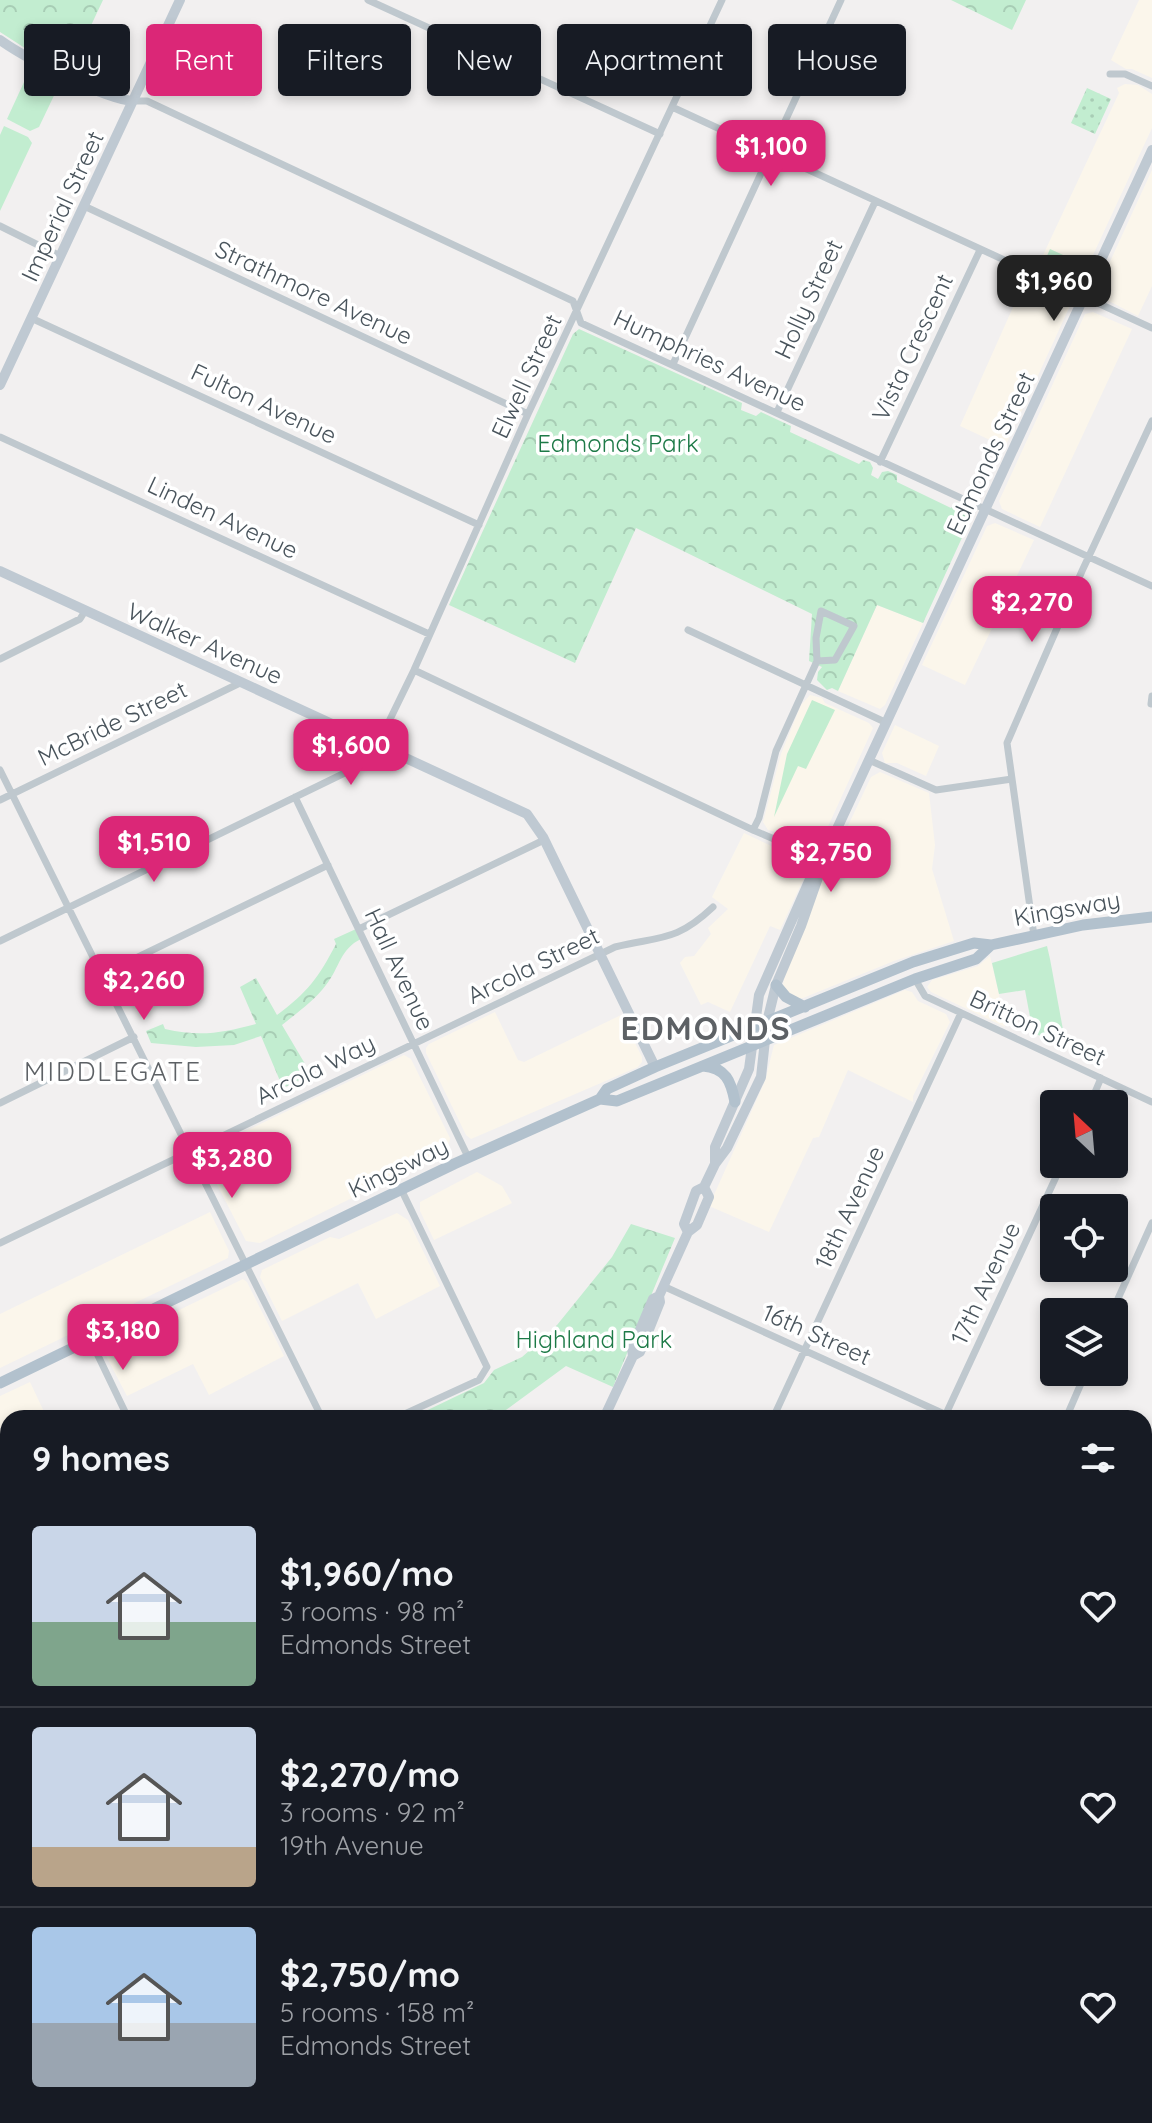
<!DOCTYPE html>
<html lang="en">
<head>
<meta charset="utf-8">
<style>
	:root { --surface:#171b24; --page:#20242c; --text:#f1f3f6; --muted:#9ea1a6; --line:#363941; --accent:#db2777 }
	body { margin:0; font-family:Quicksand,sans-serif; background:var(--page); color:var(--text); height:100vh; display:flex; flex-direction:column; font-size:30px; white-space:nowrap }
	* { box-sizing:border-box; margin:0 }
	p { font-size:26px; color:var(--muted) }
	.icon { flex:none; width:44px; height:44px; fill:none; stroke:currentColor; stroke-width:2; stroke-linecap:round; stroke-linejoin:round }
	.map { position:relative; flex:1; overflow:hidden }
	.drawer { position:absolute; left:0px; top:1410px; width:1152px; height:714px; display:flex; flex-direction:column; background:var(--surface); border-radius:24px 24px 0 0; box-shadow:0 4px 12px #0003 }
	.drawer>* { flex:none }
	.guide { position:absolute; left:24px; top:24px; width:1104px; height:72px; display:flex; gap:16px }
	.needle { width:52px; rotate:334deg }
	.controls { position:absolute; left:1040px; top:1090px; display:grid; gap:16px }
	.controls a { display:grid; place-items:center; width:88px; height:88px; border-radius:8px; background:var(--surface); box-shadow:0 4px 12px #0003; font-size:40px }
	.price { position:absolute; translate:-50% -68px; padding:0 18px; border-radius:16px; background:var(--accent); color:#fff; font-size:26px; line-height:52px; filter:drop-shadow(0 2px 4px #0008) }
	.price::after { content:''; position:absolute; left:50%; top:48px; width:24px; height:18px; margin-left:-12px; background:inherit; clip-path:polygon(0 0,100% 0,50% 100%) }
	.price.current { background:#222; color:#fff }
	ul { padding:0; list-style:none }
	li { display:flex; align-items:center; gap:24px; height:200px; padding:0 32px }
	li+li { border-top:2px solid var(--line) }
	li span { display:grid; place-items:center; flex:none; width:224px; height:160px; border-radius:8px; color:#555 }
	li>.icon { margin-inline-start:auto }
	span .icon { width:96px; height:96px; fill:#fffc; stroke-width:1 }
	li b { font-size:34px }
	h2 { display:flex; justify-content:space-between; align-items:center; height:96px; padding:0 32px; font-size:34px }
	.pill { padding:0 28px; border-radius:8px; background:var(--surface); box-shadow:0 4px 12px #0003; font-size:28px; line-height:72px }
	.pill.current { background:var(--accent); color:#fff }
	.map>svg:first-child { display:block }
</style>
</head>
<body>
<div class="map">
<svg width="1152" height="2123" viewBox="0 0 1152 2123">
	<defs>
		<pattern id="forest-crowns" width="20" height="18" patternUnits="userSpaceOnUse" patternTransform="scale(2)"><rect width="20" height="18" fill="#c2edd0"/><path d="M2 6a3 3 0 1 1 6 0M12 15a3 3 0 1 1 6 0" fill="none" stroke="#a8cdb5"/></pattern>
		<pattern id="garden-dots" width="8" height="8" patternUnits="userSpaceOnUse" patternTransform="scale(2)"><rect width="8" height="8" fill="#c2edd0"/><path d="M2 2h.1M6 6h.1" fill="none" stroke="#a8cdb5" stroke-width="1.8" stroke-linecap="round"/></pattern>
	</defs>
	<rect width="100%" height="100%" fill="#f2f0f0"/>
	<path fill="#fbf6eb" d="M1139 0H1152V78L1132 69H1126L1111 60Z
		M1125 84 1138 85 1152 94V128L1081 281 1071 285 1037 268 1119 93 1117 88Z
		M1152 170V286L1138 316 1101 297 1097 290Z
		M1026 278 1067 298 1070 306 1005 447 960 426Z
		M1093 312 1132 329 1040 527 1002 509 999 501 1085 314Z
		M995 523 1034 540 965 685 922 665 987 526Z
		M877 605 923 623 885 705 880 709 838 691Z
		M810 695 822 698 825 703 869 723 873 728 820 844 811 848 783 834 768 830 763 822 781 754 801 705Z
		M895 725 939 746 926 776 897 763H885L882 753Z
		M880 772 929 793 935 845 932 869 954 941 894 961 803 998 794 999 783 986 784 978 825 874 834 867 838 858 837 849 871 777Z
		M744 833 805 862 809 867 780 930 770 926 730 1012 708 1002 701 1005 680 963 685 957 694 956 711 934 708 928 728 909 712 897Z
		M990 956 999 994 1005 1027 931 992 927 987 932 980 978 966Z
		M905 990 912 992 918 1001 946 1014 950 1022 913 1096V1102L848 1070 819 1137 813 1138 769 1232 709 1206 765 1081 774 1045Z
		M495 1012 518 1060 524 1062 621 1015 642 1057V1062L638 1067 471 1139 466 1135 426 1053V1048L429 1044Z
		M404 1055 411 1059 450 1138 448 1151 260 1243 246 1241 205 1161 206 1150Z
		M477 1172 502 1186 512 1203 434 1240 420 1211V1202Z
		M210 1212 229 1251 228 1258 0 1368V1314Z
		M397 1213 408 1220 440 1286 376 1319 358 1283 282 1321 260 1277 262 1270 330 1237 339 1239Z
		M243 1279 247 1282 284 1356 209 1395 193 1364 127 1396 106 1356 109 1344Z
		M30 1382 47 1418H8V1467L0 1471V1396Z
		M718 2116H814L829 2123H715Z"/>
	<path fill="#e3e1e1" d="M882 2116H1105V2123H897Z"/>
	<path fill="#c2edd0" d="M30 69 60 83 39 127 30 131 7 119Z
		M4 126 28 137 32 143 0 211V135Z
		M1050 249 1085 265 1077 280 1043 265Z
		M812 700 835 710 806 769 798 766 774 817 787 754Z
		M1047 946 1050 959 1066 1046 1033 1033 1025 990 999 994 992 963Z
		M610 2116H718L715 2123H607Z"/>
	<path fill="url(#forest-crowns)" d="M0 0H103L70 70 28 50 0 32Z
		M951 0H1026L1012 30Z
		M579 329 742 403 741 410 756 416 761 412 791 426 790 432 859 464 863 460 870 462 873 468 871 475 878 479 882 472 888 471 897 475V482L951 508 956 502 968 508 971 518 923 623 877 605 838 691 832 688 827 690 817 680 818 672 822 667 809 661 812 614 636 528 575 663 449 605 573 334Z
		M356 929 361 939C340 949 340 967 326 985 314 1001 298 1012 282 1025L311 1074 283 1088 261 1036 234 1045 196 1047 151 1043 146 1031 163 1024 165 1029C200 1037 222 1033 256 1024L240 987 256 978 277 1015C307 993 319 977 336 944L334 939Z
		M631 1224 675 1238 613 1387 566 1366 495 1418H411L484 1383 494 1370 522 1357 553 1330 612 1257Z
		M8 1594V1635L0 1638V1598Z
		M0 1677 8 1694V1883L0 1866Z
		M8 1921V1974L0 1978V1924Z
		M127 2116H462L456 2123H131Z"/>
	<path fill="url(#garden-dots)" d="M1087 88 1111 99 1095 134 1071 123Z"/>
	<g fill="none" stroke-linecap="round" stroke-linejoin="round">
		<path stroke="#92d9e7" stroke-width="3" d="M160 2116 163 2123
			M324 2116V2123"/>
		<path stroke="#bfc8ce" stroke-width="7" d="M368 0 660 134
			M1110 74H1125L1152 86
			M133 101H147L573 301 581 323 1152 586
			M672 107 1152 328
			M84 206 528 414
			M0 226 60 256
			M31 318 479 525
			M673 364 841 0
			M777 412 875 202
			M0 437 429 634
			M880 462 980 250
			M688 630 887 723
			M0 659 80 619 85 611
			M414 670 753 830 823 860
			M1151 704 1152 696
			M869 760 936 790 1012 779
			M361 765 397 753
			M0 770 322 1418
			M295 797 468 1157
			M0 800 242 682
			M753 830 759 818 776 751 817 661 816 638 821 611 854 626 835 660 817 661
			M359 929 544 840
			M1034 936 1007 743 1082 571 1152 421
			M0 941 361 765 378 744 414 670 528 414 722 0
			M103 974 328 865
			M915 979 925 996 1152 1102
			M0 1103 134 1037
			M1090 1104 1101 1078
			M0 1243 615 947C661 936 676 942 713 907
			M663 1286 953 1418
			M1112 1312 1152 1223
			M90 1339 128 1418
			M945 1416 1062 1164
			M396 1418 479 1380 487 1367 401 1189
			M773 1418 961 1013
			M1066 1418 1086 1372
			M1144 1503 1152 1486
			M0 1917 8 1914
			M1144 1960 1152 1964
			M0 2037 8 2034
			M0 2080 8 2096
			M0 2116 8 2106
			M56 2116 60 2123"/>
		<path stroke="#bfc9d2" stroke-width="10" d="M0 40C25 58 104 99 133 101
			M0 385 180 0
			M0 571 527 814 543 837 655 1067
			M715 1164V1147L749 1069 759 995 814 870 822 861
			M688 1232 684 1224 696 1191 704 1187 715 1164 727 1148 761 1077 767 1022 776 985 801 926 829 846 1152 150
			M633 1356 640 1352 660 1302 659 1296
			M604 1418 633 1356 632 1349 653 1299 659 1296 688 1232 697 1225 709 1197 704 1187
			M0 1501 8 1517
			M0 1648 8 1645
			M1144 1883 1152 1866
			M0 1987 8 1983
			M831 2116 844 2123
			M868 2116 883 2123
			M1113 2123V2116"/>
		<path stroke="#b2c1cd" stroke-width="11" d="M776 985 786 997 805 1007
			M703 1066C726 1068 731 1081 735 1102
			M600 1099 617 1101 915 979 976 959 991 945
			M0 1383 454 1164 600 1099 607 1089 655 1067 913 962 974 943 991 945 1083 925 1152 917"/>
		<path stroke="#b3b6ba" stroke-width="3" d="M0 1948 8 1945
			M456 2116 465 2123"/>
	</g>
	<g text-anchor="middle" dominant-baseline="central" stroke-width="7" stroke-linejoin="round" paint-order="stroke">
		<g font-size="24" fill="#49545c" stroke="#fff">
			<text transform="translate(62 206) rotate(-65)">Imperial Street</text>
			<text transform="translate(314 292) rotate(25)">Strathmore Avenue</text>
			<text transform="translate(808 299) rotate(-65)">Holly Street</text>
			<text transform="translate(912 347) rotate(-65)">Vista Crescent</text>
			<text transform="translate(710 360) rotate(25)">Humphries Avenue</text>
			<text transform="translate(526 376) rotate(-65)">Elwell Street</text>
			<text transform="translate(264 403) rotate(25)">Fulton Avenue</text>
			<text transform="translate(990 453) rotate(-65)">Edmonds Street</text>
			<text transform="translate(223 517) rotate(25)">Linden Avenue</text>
			<text transform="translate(205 643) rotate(24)">Walker Avenue</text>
			<text transform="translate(112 723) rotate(-26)">McBride Street</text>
			<text transform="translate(1067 908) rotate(-10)">Kingsway</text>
			<text transform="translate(533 965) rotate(-26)">Arcola Street</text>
			<text transform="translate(400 969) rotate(65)">Hall Avenue</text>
			<text transform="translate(1038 1027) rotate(25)">Britton Street</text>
			<text transform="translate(315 1069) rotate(-26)">Arcola Way</text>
			<text transform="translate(398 1167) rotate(-26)">Kingsway</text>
			<text transform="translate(849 1207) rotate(-65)">18th Avenue</text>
			<text transform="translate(985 1283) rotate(-65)">17th Avenue</text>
			<text transform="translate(817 1334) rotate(24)">16th Street</text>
		</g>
		<g font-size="24" fill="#1d7a47" stroke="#fff">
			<text x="618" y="443">Edmonds Park</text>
			<text x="594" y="1339">Highland Park</text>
		</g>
		<g font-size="26" letter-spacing="2" fill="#5d6165" stroke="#fff">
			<text x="113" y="1071">MIDDLEGATE</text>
		</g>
		<g font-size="32" font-weight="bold" letter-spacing="2" fill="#5d6165" stroke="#fff">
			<text x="706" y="1028">EDMONDS</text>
		</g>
	</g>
</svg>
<div class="controls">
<a><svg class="needle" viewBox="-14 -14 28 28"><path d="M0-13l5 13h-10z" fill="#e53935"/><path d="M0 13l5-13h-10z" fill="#9ea1a6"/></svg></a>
<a><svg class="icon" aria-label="locate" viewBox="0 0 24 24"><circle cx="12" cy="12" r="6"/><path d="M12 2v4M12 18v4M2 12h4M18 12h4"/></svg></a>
<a><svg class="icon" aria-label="layers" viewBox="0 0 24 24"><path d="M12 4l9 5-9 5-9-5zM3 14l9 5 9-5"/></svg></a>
</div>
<b class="price" style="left:771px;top:188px">$1,100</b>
<b class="price current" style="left:1054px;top:323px">$1,960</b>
<b class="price" style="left:1032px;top:644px">$2,270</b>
<b class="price" style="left:351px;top:787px">$1,600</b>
<b class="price" style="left:154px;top:884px">$1,510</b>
<b class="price" style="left:831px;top:894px">$2,750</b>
<b class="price" style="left:144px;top:1022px">$2,260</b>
<b class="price" style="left:232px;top:1200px">$3,280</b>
<b class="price" style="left:123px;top:1372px">$3,180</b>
<div class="guide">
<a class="pill">Buy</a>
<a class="pill current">Rent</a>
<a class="pill">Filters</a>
<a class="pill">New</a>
<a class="pill">Apartment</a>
<a class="pill">House</a>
</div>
<section class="drawer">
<h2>9 homes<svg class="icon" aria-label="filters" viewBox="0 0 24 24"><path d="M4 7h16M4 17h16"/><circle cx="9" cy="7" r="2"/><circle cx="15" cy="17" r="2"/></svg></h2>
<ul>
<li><span style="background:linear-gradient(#c9d6e8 60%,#7fa58c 0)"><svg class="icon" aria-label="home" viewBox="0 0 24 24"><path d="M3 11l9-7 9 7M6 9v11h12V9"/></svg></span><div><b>$1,960/mo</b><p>3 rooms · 98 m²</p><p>Edmonds Street</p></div><svg class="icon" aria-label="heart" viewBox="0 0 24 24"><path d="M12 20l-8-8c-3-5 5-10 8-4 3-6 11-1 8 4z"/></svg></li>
<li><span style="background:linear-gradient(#c9d6e8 75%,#b9a48a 0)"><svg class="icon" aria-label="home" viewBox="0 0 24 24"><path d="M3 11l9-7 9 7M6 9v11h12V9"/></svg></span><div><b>$2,270/mo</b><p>3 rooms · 92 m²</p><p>19th Avenue</p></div><svg class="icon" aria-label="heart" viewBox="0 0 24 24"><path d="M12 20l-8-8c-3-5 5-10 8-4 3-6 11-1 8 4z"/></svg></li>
<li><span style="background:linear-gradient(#a9c7e8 60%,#9aa5b1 0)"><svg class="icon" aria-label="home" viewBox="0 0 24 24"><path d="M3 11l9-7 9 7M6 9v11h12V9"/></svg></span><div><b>$2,750/mo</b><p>5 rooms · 158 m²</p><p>Edmonds Street</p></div><svg class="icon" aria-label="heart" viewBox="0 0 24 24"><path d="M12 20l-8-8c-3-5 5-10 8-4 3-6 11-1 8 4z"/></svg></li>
</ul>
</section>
</div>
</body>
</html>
